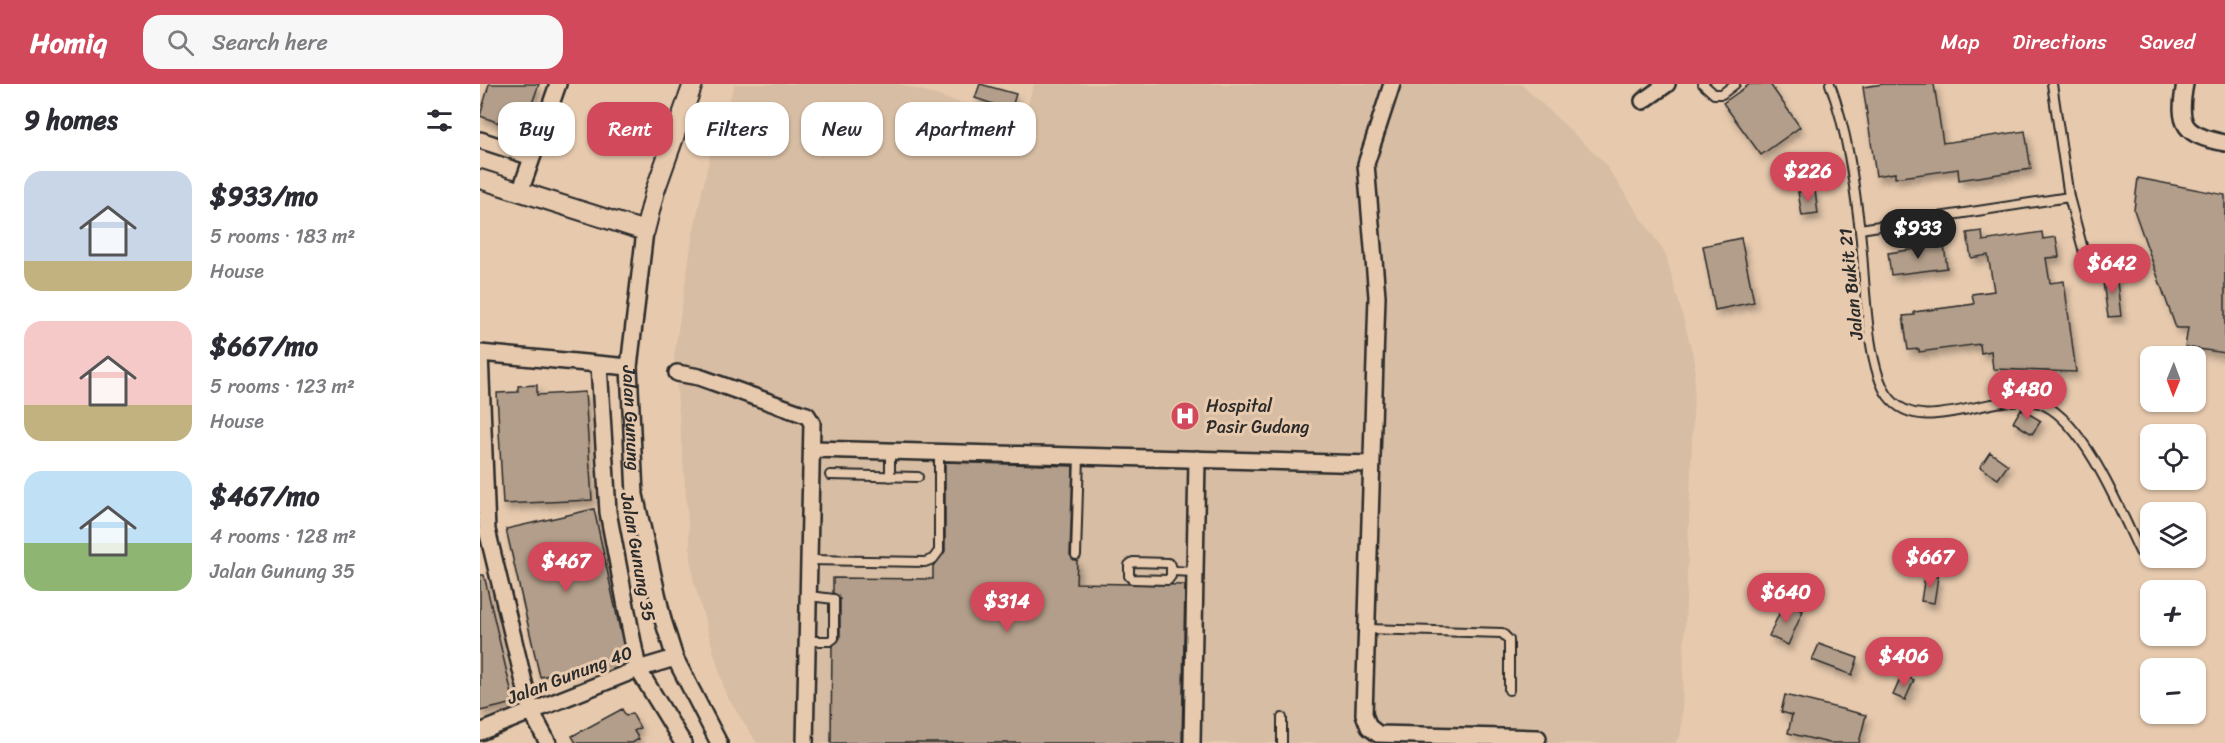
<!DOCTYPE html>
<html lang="en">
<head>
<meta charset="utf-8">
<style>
	:root { --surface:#fff; --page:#f7f7f7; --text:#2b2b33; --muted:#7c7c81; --accent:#d1495b }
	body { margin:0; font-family:Sriracha,sans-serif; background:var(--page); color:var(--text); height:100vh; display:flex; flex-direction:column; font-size:22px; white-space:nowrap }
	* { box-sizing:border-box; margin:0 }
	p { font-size:20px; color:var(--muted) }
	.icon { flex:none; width:33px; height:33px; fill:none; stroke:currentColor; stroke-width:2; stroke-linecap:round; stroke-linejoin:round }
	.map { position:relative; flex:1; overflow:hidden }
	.details { display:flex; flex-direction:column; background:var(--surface); width:480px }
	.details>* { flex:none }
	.hud { position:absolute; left:18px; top:18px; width:570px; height:54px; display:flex; gap:12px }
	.needle { width:39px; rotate:181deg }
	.fabs { position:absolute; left:1660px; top:262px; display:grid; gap:12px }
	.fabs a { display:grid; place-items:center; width:66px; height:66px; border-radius:12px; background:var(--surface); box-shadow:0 2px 4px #0004; font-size:30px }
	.price { position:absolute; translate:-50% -51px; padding:0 14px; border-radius:21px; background:var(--accent); color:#fff; font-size:20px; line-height:39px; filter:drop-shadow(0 2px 3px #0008) }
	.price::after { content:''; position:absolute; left:50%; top:36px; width:18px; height:14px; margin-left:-9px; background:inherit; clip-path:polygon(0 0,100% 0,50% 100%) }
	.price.current { background:#222; color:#fff }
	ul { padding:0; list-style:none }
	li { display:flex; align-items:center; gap:18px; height:150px; padding:0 24px }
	li span { display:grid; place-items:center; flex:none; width:168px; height:120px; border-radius:18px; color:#555 }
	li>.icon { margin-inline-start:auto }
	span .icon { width:72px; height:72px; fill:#fffc; stroke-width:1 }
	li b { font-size:26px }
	h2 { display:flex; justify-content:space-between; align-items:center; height:72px; padding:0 24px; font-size:26px }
	.chip { padding:0 21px; border-radius:18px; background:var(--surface); box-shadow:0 2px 4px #0004; font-size:21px; line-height:54px }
	.chip.current { background:var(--accent); color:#fff }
	header { display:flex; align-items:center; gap:36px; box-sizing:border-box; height:84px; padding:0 30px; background:var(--accent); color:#fff }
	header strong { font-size:28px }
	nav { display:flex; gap:33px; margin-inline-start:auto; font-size:21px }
	.search { width:420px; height:54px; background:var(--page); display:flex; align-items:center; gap:15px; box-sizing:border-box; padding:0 21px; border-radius:18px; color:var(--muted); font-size:22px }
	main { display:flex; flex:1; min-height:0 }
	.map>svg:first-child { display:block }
</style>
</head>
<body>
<header>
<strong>Homiq</strong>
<div class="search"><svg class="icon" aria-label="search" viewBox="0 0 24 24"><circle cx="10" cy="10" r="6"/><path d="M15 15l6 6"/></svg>Search here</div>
<nav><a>Map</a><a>Directions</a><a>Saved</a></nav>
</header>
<main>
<section class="details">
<h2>9 homes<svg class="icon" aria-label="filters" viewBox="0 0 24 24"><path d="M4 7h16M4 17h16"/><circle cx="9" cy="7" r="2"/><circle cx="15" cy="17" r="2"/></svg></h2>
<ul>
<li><span style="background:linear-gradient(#c9d6e8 75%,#c2b280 0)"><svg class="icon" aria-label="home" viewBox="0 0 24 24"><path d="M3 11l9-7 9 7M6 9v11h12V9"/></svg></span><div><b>$933/mo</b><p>5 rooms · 183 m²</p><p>House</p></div></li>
<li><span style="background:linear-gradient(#f6c9c9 70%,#c2b280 0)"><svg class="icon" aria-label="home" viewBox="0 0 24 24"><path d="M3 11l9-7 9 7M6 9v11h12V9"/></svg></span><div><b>$667/mo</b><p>5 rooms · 123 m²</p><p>House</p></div></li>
<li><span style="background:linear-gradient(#bfe0f5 60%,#8fb573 0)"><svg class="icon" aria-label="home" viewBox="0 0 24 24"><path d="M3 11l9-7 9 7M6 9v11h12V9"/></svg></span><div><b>$467/mo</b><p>4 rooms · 128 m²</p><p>Jalan Gunung 35</p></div></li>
</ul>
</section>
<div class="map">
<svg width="1745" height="659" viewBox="0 0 1745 659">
	<defs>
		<filter id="shadow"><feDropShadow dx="3.5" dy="6" stdDeviation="3" flood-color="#0004"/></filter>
	</defs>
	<rect width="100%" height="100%" fill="#e7caae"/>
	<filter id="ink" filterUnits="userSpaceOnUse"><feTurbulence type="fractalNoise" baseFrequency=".0167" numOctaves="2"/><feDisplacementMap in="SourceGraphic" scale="12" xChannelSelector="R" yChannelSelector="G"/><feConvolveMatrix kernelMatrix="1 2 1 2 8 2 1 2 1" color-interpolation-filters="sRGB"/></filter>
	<g filter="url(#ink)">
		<path fill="#d7bda3" d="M255 0H420L542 38 554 0H1041L1123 77 1186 171 1215 278 1201 650 1195 659H277L246 611 213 495 194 272 213 149 232 62Z"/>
		<path fill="#b29e8a" stroke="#2b2b2b" stroke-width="1.5" filter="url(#shadow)" d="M9 0H59L42 47 0 32Z
			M500 0 536 10 531 26 495 14Z
			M1270 0H1290L1320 43 1281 71 1243 19Z
			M1403 0H1454L1463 59 1545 47 1551 85 1479 96 1478 85 1415 94V89L1396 92 1383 3Z
			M1658 94 1745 111V269L1705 263 1708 244H1696L1654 126Z
			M1335 106 1338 130 1322 132 1318 108Z
			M1502 147 1503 157 1562 148 1563 155 1576 153 1579 173 1566 174 1570 199 1584 197 1596 288 1513 285 1511 267 1501 269 1500 260 1439 268V265L1428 266 1423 232 1434 231V228L1494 220 1492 210 1514 207 1508 171 1491 174 1487 149Z
			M1261 154 1274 218 1235 226 1223 162Z
			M1464 161 1467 184 1411 191 1408 169Z
			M1636 189 1641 232 1628 233 1622 191Z
			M57 301V311L105 308 112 416 23 420 17 309 38 308V302Z
			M1541 325 1561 337 1552 350 1533 338Z
			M1510 368 1528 381 1518 395 1500 383Z
			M465 378 593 382 590 471 597 477 596 499 705 501 702 659H351L352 562 360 554V515L353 509V494L453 495V482L465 467Z
			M114 425 146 574 60 593 26 445Z
			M0 491H4L34 619 0 627Z
			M1445 491 1458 493 1454 519 1441 517Z
			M1304 519 1323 527 1308 561 1289 552Z
			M1339 560 1378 574 1372 591 1332 576Z
			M1422 591 1434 596 1425 616 1413 611Z
			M1305 611 1386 631 1379 659H1349L1308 649 1312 631 1301 628Z
			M142 625 146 632 152 629 160 644 154 647 159 655 152 659H96L92 652Z"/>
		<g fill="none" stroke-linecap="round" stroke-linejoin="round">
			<g stroke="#2b2b2b" stroke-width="12">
				<path id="service" d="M1223 0 1234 10H1242L1255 0
					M1350 0C1367 46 1374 98 1380 147 1385 187 1385 281 1408 312 1442 358 1519 301 1564 321 1605 340 1641 428 1660 468
					M1572 0 1589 113 1607 180
					M1380 145 1589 113
					M350 391 438 393
					M410 393V367
					M596 471 599 372
					M330 476 445 478 453 475 459 467V368
					M653 478 688 479 691 481V492L688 496 652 495 649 492V481Z
					M692 487 715 488
					M887 545 1022 549 1029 556V606
					M328 557H350L354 554V515L329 512
					M802 659V634"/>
			</g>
			<g stroke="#2b2b2b" stroke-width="20">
				<g id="minor">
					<path d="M912 0 886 80 897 212 884 630 889 643 898 650 1058 654"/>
					<path d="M1705 0C1697 42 1704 51 1745 59"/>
					<path d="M1163 17 1187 0"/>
					<path d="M0 56 52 73"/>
					<path d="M40 108 78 0"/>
					<path id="s1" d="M165 147 149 283 155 411 183 536 195 574 239 659"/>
					<path d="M0 269 7 446 51 627 68 659"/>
					<path d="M0 269 149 283"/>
					<path d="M119 281 128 428 158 585 203 659"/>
					<path d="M197 289 219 293 320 329 327 331 332 339 325 659"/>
					<path d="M333 365 891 380"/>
					<path d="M0 648 158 585 195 574"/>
					<path d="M712 659 717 375"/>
				</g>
			</g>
			<g stroke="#2b2b2b" stroke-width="22">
				<path id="tertiary" d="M0 95 165 147 175 107 213 0"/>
			</g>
			<use href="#service" stroke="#e7caae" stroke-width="8"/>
			<use href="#minor" stroke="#e7caae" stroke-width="15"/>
			<use href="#tertiary" stroke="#e7caae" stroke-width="18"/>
		</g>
	</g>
	<defs>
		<g id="hospital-disc" transform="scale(1.5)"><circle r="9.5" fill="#d1495b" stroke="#e7caae"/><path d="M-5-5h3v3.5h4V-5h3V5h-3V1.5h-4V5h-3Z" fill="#fff"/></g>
	</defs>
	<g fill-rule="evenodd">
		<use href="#hospital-disc" x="705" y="332"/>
	</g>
	<g text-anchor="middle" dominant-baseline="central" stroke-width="6" stroke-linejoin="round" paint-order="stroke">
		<g font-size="18" fill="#2b2b2b" stroke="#e7caae">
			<text transform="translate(1371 200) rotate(-96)">Jalan Bukit 21</text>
			<text stroke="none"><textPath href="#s1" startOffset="188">Jalan Gunung</textPath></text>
			<text transform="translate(158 473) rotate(80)">Jalan Gunung 35</text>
			<text transform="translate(90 591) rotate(-21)">Jalan Gunung 40</text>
		</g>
		<g font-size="18" fill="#2b2b2b" stroke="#e7caae" text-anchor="start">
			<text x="726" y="322">Hospital<tspan x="726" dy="21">Pasir Gudang</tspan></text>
		</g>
	</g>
</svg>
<div class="fabs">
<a><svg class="needle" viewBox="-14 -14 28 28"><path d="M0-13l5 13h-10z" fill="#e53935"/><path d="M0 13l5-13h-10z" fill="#7c7c81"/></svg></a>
<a><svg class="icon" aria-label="locate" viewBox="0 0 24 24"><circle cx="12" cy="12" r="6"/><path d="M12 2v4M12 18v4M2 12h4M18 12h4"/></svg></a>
<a><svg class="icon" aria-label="layers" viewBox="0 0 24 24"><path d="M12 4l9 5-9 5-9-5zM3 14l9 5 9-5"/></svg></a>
<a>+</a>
<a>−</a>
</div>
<b class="price" style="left:1328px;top:119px">$226</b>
<b class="price current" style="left:1438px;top:176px">$933</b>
<b class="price" style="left:1632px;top:211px">$642</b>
<b class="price" style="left:1547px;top:337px">$480</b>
<b class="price" style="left:1450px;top:505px">$667</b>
<b class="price" style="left:86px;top:509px">$467</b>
<b class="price" style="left:1306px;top:540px">$640</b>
<b class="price" style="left:527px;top:549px">$314</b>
<b class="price" style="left:1424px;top:604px">$406</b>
<div class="hud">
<a class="chip">Buy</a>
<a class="chip current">Rent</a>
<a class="chip">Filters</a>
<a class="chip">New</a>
<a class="chip">Apartment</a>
</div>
</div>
</main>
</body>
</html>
